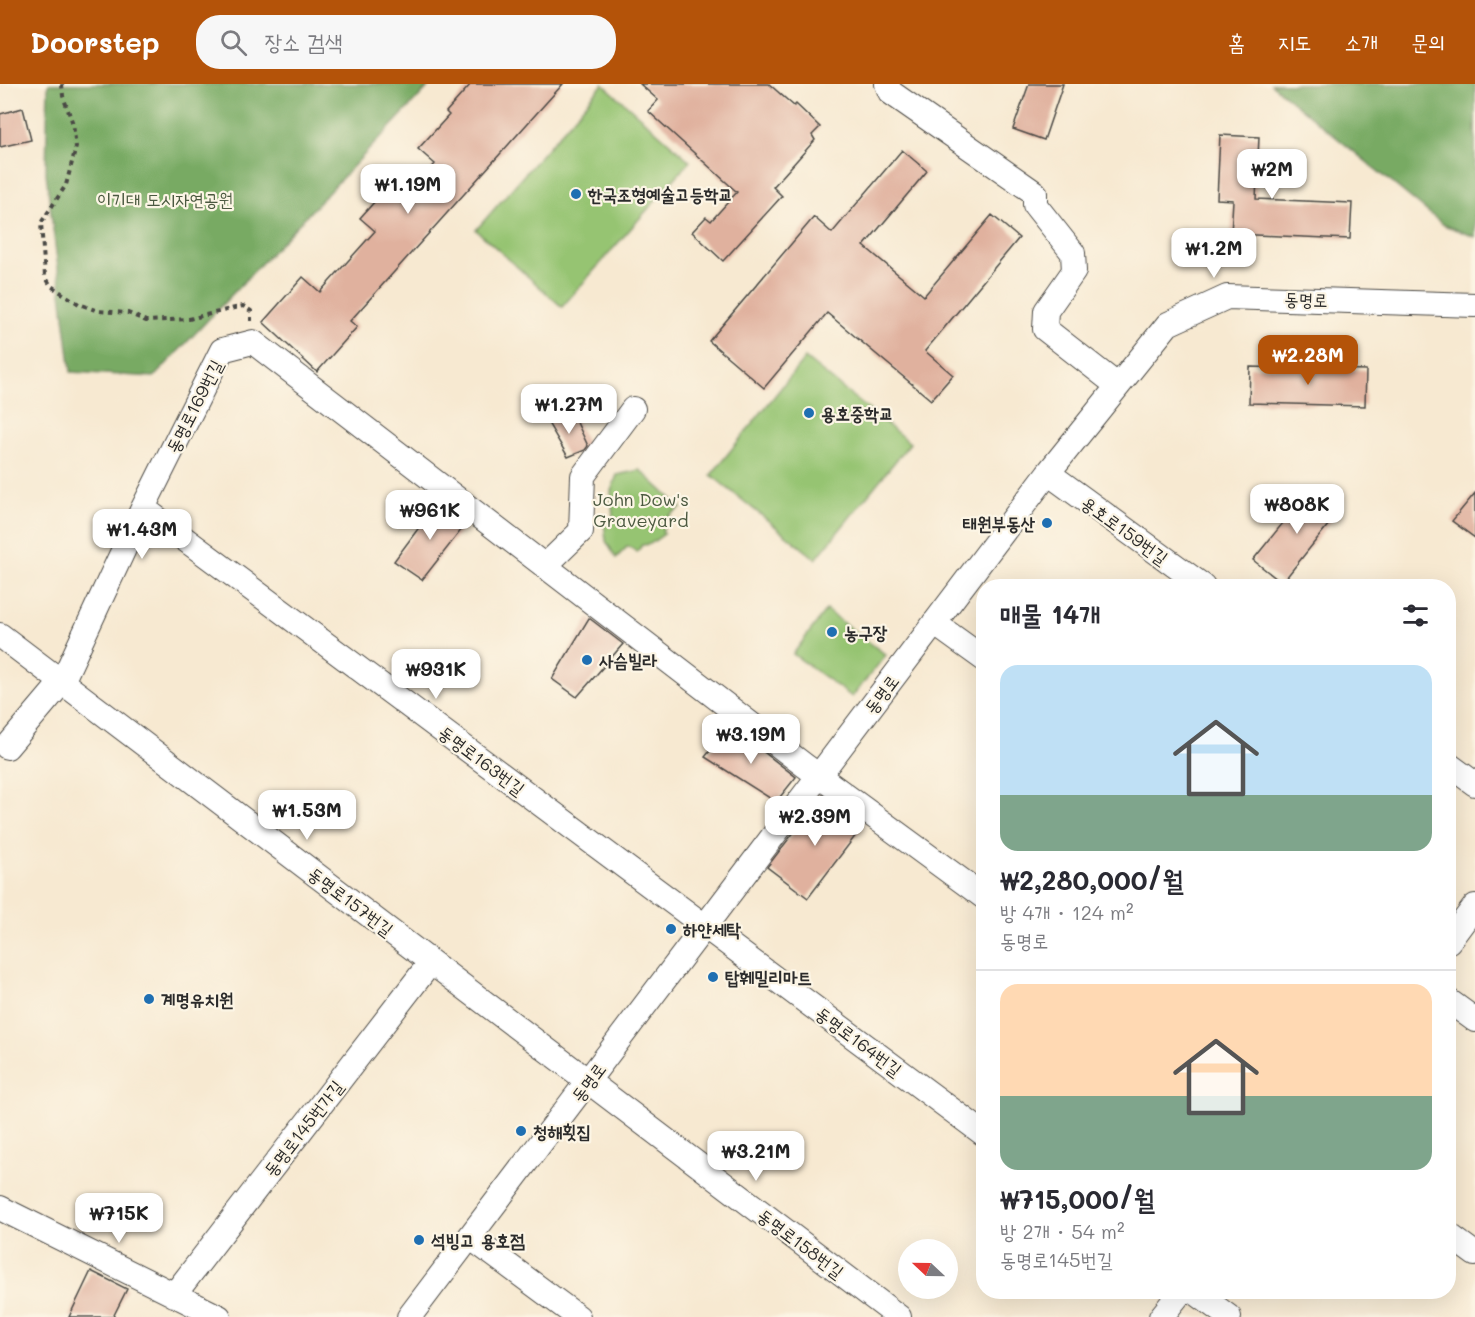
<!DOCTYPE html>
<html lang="ko">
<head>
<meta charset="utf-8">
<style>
	:root { --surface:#fff; --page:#f7f7f7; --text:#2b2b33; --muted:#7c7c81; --line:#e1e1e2; --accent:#b45309 }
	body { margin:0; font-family:Mali,"Poor Story",sans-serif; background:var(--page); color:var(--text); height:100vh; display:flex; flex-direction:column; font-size:22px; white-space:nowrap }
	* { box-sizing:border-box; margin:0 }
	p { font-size:20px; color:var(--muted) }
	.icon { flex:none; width:33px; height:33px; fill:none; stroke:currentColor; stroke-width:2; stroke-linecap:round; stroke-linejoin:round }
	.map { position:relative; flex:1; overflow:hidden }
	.drawer { position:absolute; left:976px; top:495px; width:480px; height:720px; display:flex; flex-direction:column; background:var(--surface); border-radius:24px; box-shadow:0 6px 24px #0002 }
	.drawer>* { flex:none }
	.needle { width:39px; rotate:292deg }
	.controls { position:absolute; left:898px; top:1155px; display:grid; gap:12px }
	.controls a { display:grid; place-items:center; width:60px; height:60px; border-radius:50%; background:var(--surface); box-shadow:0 6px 24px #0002; font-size:30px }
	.price { position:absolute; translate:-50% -51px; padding:0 14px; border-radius:12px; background:#fff; color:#222; font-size:20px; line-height:39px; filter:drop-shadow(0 2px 3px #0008) }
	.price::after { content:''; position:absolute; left:50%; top:36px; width:18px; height:14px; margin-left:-9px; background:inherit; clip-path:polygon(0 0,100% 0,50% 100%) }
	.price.active { background:var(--accent); color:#fff }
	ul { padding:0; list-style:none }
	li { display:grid; align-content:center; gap:12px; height:318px; padding:0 24px }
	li+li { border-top:2px solid var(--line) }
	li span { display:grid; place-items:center; height:186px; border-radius:18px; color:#555 }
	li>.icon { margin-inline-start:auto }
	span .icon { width:108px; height:108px; fill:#fffc; stroke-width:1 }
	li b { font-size:26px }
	h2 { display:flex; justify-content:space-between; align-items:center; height:72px; padding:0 24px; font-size:26px }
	header { display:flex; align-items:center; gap:36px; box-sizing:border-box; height:84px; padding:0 30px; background:var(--accent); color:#fff }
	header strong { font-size:28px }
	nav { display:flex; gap:33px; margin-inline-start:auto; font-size:21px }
	.search { width:420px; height:54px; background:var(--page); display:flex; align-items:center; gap:15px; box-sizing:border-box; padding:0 21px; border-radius:24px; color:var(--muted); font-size:22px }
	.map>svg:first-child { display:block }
</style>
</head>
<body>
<header>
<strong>Doorstep</strong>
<div class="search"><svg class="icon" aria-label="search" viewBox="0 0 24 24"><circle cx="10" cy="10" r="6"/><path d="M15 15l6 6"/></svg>장소 검색</div>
<nav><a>홈</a><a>지도</a><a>소개</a><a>문의</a></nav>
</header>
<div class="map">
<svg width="1475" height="1233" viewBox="0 0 1475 1233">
	<rect width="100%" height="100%" fill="#fcf5e5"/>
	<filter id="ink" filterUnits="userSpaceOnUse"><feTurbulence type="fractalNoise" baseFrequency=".0167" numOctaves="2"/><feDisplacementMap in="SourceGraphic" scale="12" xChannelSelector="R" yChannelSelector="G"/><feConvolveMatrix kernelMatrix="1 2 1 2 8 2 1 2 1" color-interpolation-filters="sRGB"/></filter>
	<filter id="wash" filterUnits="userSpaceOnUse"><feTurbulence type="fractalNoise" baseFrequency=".008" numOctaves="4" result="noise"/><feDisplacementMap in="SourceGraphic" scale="24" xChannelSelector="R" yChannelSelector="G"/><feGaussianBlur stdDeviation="1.35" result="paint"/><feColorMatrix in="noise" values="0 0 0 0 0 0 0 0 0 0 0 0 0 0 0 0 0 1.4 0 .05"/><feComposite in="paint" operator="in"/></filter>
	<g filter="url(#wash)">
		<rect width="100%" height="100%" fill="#f7e9d1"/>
		<path fill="#96c472" stroke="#60784e" stroke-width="1.5" d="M603 0 690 77 562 223 476 146Z
			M805 274 910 359 816 475 711 391Z
			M640 386 681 424 670 431 662 447 664 450 650 460 642 461 637 468 628 462 616 474 606 457 604 437 613 434 611 407 617 391Z
			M826 526 886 571 852 613 793 570Z"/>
		<path fill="#78aa64" stroke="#526a48" stroke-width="1.5" d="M48 0H431L154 293 71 288 46 89Z
			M1271 0H1475V153L1444 141Z"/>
		<g id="blocks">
			<path fill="#e0b19e" d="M471 0H563L350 237 357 243 317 288 263 238 303 193 320 208 375 147 360 134 392 98 408 111 435 80 418 65 449 31 446 28Z
				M640 0H769L794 22 796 20 820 43 812 51 815 56 773 103 782 112 723 177 692 148 706 133 711 137 737 108 648 27 658 16Z
				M1029 0H1063L1044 56 1013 45Z
				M23 24 31 56 0 63V30Z
				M1220 51 1259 53 1256 115 1352 119 1350 155 1231 150 1233 116 1217 115Z
				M902 66 927 87 864 162 924 212 992 131 1019 154 925 267 953 291 931 316 827 229 764 304 709 257 814 133 832 149Z
				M1250 283 1366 286 1365 322 1249 319Z
				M573 330 588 362 585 366 568 373 548 339Z
				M1312 403 1340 426 1282 499 1253 476Z
				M1475 409V454L1452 437Z
				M438 418 466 440 422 496 394 477Z
				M589 534 623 560 577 613 552 595Z
				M730 642 796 693 776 718 705 673Z
				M822 712 863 742 808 814 767 783Z
				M91 1187 127 1205 113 1233H69Z"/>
		</g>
	</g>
	<g filter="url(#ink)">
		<use href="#blocks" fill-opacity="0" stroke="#4a4844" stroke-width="1.5"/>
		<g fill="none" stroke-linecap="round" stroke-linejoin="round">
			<g stroke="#4a4844" stroke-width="26">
				<path id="minor" d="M887 0 890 8 1035 109V121L1073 169 1074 187 1046 227 1045 245 1118 302
					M1048 389 1203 502
					M143 424 984 1050
					M545 482 581 447 583 392 633 325
					M934 539 984 575
					M0 551 899 1233
					M7 663 62 598 143 424 222 266 253 258 804 681 984 813
					M1449 681 1475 700
					M1449 857 1475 822
					M1449 917 1475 936
					M0 1124 219 1233
					M1449 1151 1475 1170
					M470 1153 578 1233
					M1195 1208 1229 1233
					M174 1211 431 878
					M409 1233 1048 389 1168 240 1227 213 1475 221
					M1161 1233 1181 1208"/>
			</g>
			<path stroke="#4a4844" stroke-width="4" stroke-dasharray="4.5 4.5" stroke-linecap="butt" d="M62 0 63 12 73 40 76 63 66 101 41 139 45 192 51 202 79 220 98 227 128 229 146 237 189 235 243 222 251 227V237"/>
			<use href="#minor" stroke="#fff" stroke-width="24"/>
		</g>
	</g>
	<g fill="#1f6fb2" stroke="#fcf5e5" stroke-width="2">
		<circle cx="576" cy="110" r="6"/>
		<circle cx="809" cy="329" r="6"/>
		<circle cx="1047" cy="439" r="6"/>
		<circle cx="832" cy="548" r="6"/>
		<circle cx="587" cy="576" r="6"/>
		<circle cx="671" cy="845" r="6"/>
		<circle cx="713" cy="893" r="6"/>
		<circle cx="149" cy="915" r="6"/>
		<circle cx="521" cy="1047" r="6"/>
		<circle cx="419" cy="1156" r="6"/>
	</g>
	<g text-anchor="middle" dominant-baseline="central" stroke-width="4.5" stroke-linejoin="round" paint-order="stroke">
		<g font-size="18" font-weight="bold" fill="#2b2b2b" stroke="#fcf5e5" text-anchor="start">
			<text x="588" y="110">한국조형예술고등학교</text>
			<text x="821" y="329">용호중학교</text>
			<text x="1035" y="439" text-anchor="end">태원부동산</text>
			<text x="844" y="548">농구장</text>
			<text x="599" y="576">사슴빌라</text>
			<text x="683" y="845">하얀세탁</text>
			<text x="725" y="893">탑훼밀리마트</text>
			<text x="161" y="915">계명유치원</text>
			<text x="533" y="1047">청해횟집</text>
			<text x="431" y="1156">석빙고 용호점</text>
		</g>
		<g font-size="18" fill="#4b5940" stroke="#fcf5e5">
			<text x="165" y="115">이기대 도시자연공원</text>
			<text x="641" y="415">John Dow's<tspan x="641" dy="21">Graveyard</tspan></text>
		</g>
		<g font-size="18" fill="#2b2b2b" stroke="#fcf5e5">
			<text transform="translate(1306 215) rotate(2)">동명로</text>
			<text transform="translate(194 322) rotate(-63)">동명로169번길</text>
			<text transform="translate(1125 446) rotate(36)">용호로159번길</text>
			<text transform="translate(881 610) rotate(-53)">동명로</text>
			<text transform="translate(482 676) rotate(37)">동명로163번길</text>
			<text transform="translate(351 817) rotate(37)">동명로157번길</text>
			<text transform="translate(859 957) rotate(37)">동명로164번길</text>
			<text transform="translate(588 998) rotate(-53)">동명로</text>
			<text transform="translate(303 1044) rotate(-52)">동명로145번가길</text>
			<text transform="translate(801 1159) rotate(37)">동명로158번길</text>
		</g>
	</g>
</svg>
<div class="controls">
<a><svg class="needle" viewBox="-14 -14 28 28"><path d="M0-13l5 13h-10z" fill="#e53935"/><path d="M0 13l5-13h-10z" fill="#7c7c81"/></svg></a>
</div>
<b class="price" style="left:1272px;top:116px">₩2M</b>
<b class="price" style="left:408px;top:131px">₩1.19M</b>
<b class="price" style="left:1214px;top:195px">₩1.2M</b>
<b class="price active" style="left:1308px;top:302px">₩2.28M</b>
<b class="price" style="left:569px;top:351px">₩1.27M</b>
<b class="price" style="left:1297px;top:451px">₩808K</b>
<b class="price" style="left:430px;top:457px">₩961K</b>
<b class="price" style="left:142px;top:476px">₩1.43M</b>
<b class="price" style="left:436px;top:616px">₩931K</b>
<b class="price" style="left:751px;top:681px">₩3.19M</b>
<b class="price" style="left:307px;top:757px">₩1.53M</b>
<b class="price" style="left:815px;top:763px">₩2.39M</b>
<b class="price" style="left:756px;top:1098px">₩3.21M</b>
<b class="price" style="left:119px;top:1160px">₩715K</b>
<section class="drawer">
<h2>매물 14개<svg class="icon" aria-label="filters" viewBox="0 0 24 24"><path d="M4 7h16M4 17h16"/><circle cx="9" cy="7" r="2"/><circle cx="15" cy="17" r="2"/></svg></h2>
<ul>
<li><span style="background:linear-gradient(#bfe0f5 70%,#7fa58c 0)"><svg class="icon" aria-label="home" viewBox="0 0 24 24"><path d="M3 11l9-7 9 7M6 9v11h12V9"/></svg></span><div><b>₩2,280,000/월</b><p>방 4개 · 124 m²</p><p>동명로</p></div></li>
<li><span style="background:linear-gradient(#ffd9b3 60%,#7fa58c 0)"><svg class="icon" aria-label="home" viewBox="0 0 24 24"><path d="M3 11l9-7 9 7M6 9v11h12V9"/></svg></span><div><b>₩715,000/월</b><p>방 2개 · 54 m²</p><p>동명로145번길</p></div></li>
</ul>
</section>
</div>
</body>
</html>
